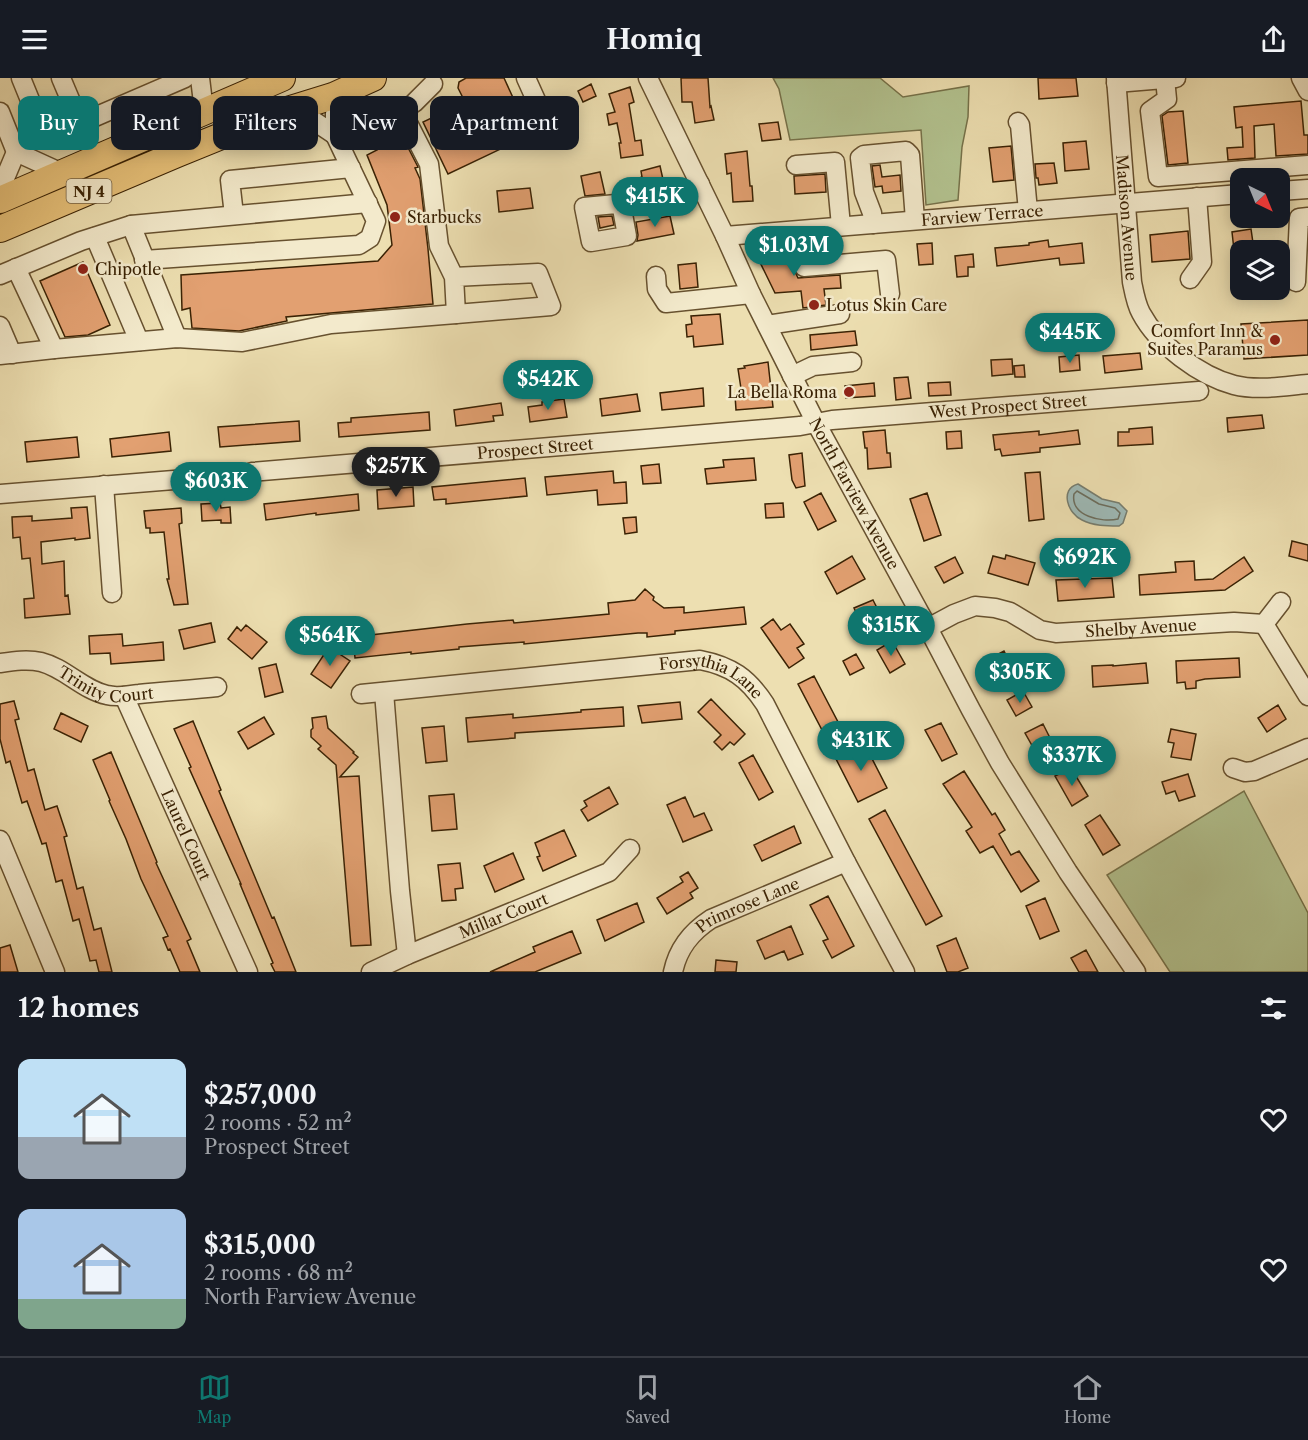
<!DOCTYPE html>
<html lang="en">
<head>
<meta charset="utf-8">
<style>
	:root { --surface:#171b24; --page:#20242c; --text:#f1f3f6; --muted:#9ea1a6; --line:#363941; --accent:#0f766e }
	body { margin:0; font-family:"Libre Caslon Text",serif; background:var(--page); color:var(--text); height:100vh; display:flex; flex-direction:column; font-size:22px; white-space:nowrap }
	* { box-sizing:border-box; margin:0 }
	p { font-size:20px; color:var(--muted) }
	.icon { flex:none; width:33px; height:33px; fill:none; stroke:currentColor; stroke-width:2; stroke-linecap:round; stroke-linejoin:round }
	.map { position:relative; height:894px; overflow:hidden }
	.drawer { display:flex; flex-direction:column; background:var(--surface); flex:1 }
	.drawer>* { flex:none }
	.guide { position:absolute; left:18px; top:18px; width:600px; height:54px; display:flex; gap:12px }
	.needle { width:39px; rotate:137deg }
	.buttons { position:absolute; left:1230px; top:90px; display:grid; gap:12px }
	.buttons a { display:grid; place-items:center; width:60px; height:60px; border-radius:12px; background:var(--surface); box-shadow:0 3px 15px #0003; font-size:30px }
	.price { position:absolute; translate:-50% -51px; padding:0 14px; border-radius:21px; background:var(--accent); color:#fff; font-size:20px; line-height:39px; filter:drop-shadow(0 2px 3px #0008) }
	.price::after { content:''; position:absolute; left:50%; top:36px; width:18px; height:14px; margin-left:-9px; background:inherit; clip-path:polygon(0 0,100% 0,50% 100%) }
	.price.current { background:#222; color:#fff }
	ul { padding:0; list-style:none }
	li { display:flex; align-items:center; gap:18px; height:150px; padding:0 18px }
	li span { display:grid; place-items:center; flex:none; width:168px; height:120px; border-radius:12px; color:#555 }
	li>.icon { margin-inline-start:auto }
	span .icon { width:72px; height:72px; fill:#fffc; stroke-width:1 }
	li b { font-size:26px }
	h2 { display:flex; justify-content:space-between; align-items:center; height:72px; padding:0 18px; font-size:26px }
	.pill { padding:0 21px; border-radius:12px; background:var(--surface); box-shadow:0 3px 15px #0003; font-size:21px; line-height:54px }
	.pill.current { background:var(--accent); color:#fff }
	header { display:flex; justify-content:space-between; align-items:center; height:78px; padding:0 18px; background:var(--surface); font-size:27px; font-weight:700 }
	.dock { display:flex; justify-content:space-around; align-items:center; height:84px; border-top:2px solid var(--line); background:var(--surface); font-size:16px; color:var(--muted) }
	.dock a { display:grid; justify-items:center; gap:3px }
	.dock .current { color:var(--accent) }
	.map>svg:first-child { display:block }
</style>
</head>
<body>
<header><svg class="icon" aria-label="menu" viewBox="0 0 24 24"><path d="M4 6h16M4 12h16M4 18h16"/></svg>Homiq<svg class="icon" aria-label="share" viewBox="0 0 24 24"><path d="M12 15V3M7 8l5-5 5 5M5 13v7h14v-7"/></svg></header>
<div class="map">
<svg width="1308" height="894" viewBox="0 0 1308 894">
	<rect width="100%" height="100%" fill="#eddfb1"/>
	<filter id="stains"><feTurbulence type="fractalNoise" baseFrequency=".00333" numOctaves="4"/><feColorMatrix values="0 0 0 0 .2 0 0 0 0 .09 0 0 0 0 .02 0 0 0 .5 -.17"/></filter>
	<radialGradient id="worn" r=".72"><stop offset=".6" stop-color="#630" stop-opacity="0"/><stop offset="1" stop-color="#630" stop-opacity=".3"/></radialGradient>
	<path fill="#b3c390" stroke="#76724a" stroke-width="1.5" d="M773 0H880L903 19 969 8 968 39 962 69 958 122 926 127 921 52 790 62 779 11Z
		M1244 713 1308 835V894H1170L1107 797Z"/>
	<path fill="#9ebab7" stroke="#767d6f" stroke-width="1.5" d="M1078 406 1102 421 1119 425 1127 433 1123 445 1119 448C1107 448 1093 448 1082 442 1068 436 1059 411 1078 406Z"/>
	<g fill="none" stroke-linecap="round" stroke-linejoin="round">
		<path stroke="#6c6e5e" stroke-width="1.5" d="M1077 413 1099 426 1115 430 1120 435 1118 441C1102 445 1070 438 1074 416Z"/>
	</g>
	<path fill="#e2a071" stroke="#3a2204" stroke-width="1.5" d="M466 0H504L530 57 448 96 423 44 465 24 458 10 459 4Z
		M681 0H708L710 29 711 28 714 42 695 45 692 24H682Z
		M1038 0H1076L1078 18 1039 21Z
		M591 6 596 18 583 24 578 13Z
		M630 9 634 24 629 26 635 63 641 62 643 77 621 80 619 65H621L617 45 609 47 607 36 615 34 609 16Z
		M1301 23 1304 57H1308V76L1276 78 1274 46 1254 48 1255 80 1228 82 1227 70 1243 69 1242 49 1236 50 1234 29Z
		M1183 33 1188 85 1168 87 1162 38 1168 34Z
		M778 44 781 61 762 63 759 46Z
		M400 54 418 89 415 90 420 101 428 171 433 226 286 239 287 243 239 253 192 250 190 230 182 232 181 197 378 183 392 167 387 127 367 77 377 72 373 65Z
		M1086 63 1089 91 1065 93 1063 65Z
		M1011 68 1014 102 993 104 989 70Z
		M747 73 750 108H752L753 123 733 124 731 95 727 96 725 76Z
		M1054 85 1057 105 1039 107 1038 100H1036L1035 86Z
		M880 87 882 99 900 97 901 113 883 115 882 108 875 109 872 88Z
		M660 88 664 106 638 111 636 101 642 99 641 93Z
		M600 94 605 116 585 118 581 98Z
		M825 96 826 114 795 116 794 98Z
		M530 110 533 130 499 134 497 113Z
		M612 138 614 147 600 150 598 139Z
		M670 138 674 156 637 163 638 157 636 144Z
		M1251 151 1254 172H1234L1232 154Z
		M1188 153 1190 181 1152 184 1150 157Z
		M1048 162 1049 169 1082 165 1084 185 1060 187 1059 180 997 188 995 170 1029 167V165Z
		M932 165 933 186 919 187 917 166Z
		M783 168 798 200 840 197 841 210 824 211 826 227 803 230 801 213 775 215 753 170Z
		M973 176 974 189H968V198L957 199 955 178Z
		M83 184 110 247 88 257 65 259 40 203Z
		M696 185 698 209 680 211 678 187Z
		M720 236 723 266 694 269 693 258 687 259 686 247 692 246 691 238Z
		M1308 242V277L1244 281 1241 246Z
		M855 253 857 267 811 272 810 257Z
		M1140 275 1142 291 1105 295 1103 278Z
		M1079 277 1080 292 1060 294 1059 279Z
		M1012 281 1013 296 992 298 991 282Z
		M768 284 773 329 736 332 735 317H742L738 291 745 290 744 288Z
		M1024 287 1025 299H1015L1014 288Z
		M908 299 911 320 896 322 894 300Z
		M950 304 951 317 929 318 928 305Z
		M874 305 875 318 846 320 845 308Z
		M703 310 704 328 662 332 660 315Z
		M637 316 640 333 602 338 600 321Z
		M564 321 567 339 530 344 528 329 542 327V324Z
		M501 325 503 337 493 338 494 343 456 348 454 332Z
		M429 334 430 352 339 359 338 345 351 344V340Z
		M1262 337 1264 350 1228 354 1227 340Z
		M299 343 300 363 220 369 218 349Z
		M1152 349 1153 366 1118 368V354H1129V351Z
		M885 352 887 375H890L891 389 868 391 867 370H865L863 354Z
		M1078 352 1080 366 1040 370V374L1002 378 1000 371 995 372 993 357 1039 353V357Z
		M961 353 962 370 947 371 946 354Z
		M169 354 171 373 112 379 110 361Z
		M77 359 79 379 27 384 25 364Z
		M802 375 805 408 796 410 792 402 789 377Z
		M754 380 756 402 707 406 705 391 724 389 723 382Z
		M659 386 661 405 643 406 641 388Z
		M613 393 614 405 626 404 627 425 598 427 597 412 547 417 545 399Z
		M1040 394 1044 441 1029 443 1025 395Z
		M525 400 527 418 446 426V421L434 422 432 409Z
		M413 409 414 428 378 431 377 412Z
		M821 415 836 443 818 452 804 424Z
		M927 415 941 457 924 463 910 421Z
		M358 416 359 432 316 437V435L266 442 264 426Z
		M220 425 221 430 230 429 231 445H221V442L202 443 201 426Z
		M783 425 784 439 766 440 765 426Z
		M87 429 90 460 75 462V460L41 464 42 486 64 483 65 518 68 517 70 536 25 540 24 521 34 520 30 480 22 481 20 459 13 460 12 439 32 438V443L72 440 71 430Z
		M181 430 182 445 179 446 188 526 174 527 167 501H169L164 454 150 455V450H146L144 433Z
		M636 439 637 454 625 456 623 440Z
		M1292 463 1308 467V483L1289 478Z
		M1006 477 1035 485 1028 507 988 495 993 478 1005 481Z
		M852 478 865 501 837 516 825 494Z
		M955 479 963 495 944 505 935 489Z
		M1244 479 1253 493 1225 512 1140 517 1139 497 1176 494 1175 484 1194 483 1195 502 1213 501Z
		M1112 500 1114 519 1058 523 1056 502Z
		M645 511 654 519 653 522 664 530 684 529V535L744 529 746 546 675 553V556L647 559V555H638L524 566V564L459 569V571L411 576V574L355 580 353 559 467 546 513 542 514 545 609 536 608 525 635 522Z
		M873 522 885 546 865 555 854 530Z
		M773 541 781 552 790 546 804 566 797 570 804 580 789 590 761 550Z
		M211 545 215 564 184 571 179 552Z
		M246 547 267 564 252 581 228 561 237 549 241 553Z
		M122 556 123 568 163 564 164 582 111 586 110 575 90 576 89 558Z
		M892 563 905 586 890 595 877 572Z
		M329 569 350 583 331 610 311 596Z
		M1004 573 1013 591 995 601 985 583Z
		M856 576 864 590 850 597 843 583Z
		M1239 580 1240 599 1205 601 1196 603V610L1186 611 1185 604 1177 605 1176 583Z
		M1146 585 1148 605 1093 609 1092 588 1113 587V588Z
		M276 586 283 614 265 619 259 590Z
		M814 598 838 644 822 652 798 606Z
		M1023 613 1032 629 1016 638 1007 622Z
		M711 621 745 656 734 667 730 664 722 672 714 664 721 657 698 634Z
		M14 623 19 641 15 642 28 693 34 691 45 732 57 728 67 758 64 759 77 811 83 809 94 852 101 850 112 894H99L96 882 90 883 79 841 73 843 62 802 56 804 46 765 42 766 27 723 22 725 10 683 6 685 0 661V626Z
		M680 624 682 641 642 645 638 628Z
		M1278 627 1286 641 1267 654 1258 640Z
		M623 629 624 648 515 655V660L468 664 466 640 513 636V640L581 634V632Z
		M61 635 88 648 81 664 54 651Z
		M326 638 328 650 354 674 353 675 358 679 340 699 359 698 371 867 351 868 336 687 318 671 321 668 311 659V652L313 650 312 640Z
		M264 639 274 656 248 671 238 654Z
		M193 643 221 712 219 713 272 840 274 839 296 894H275L271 886 273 885 240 806H241L189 690 191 689 174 651Z
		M941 645 957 676 942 683 925 652Z
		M1043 646 1051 662 1034 671 1025 655Z
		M444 648 447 683 426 685 422 650Z
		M1171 651 1196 656 1191 682 1171 679 1174 665 1168 664Z
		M864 665 887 710 858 724 835 679Z
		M111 674 157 784 156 785 191 861 187 863 200 894H180L170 871 168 872 163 860 168 858 141 801 126 761 109 723 110 722 93 682Z
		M753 677 773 714 759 722 739 685Z
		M1071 690 1088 718 1072 728 1055 698Z
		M964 693 992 737 995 735 1005 752 999 756 1011 777 1019 773 1039 803 1021 814 993 768 980 775 966 753 972 749 943 706Z
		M1188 696 1195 718 1179 723 1175 713 1166 716 1162 704Z
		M609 709 618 726 588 743 581 732 587 728 584 723Z
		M454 716 457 751 432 753 429 718Z
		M685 719 694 739 704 735 712 752 683 764 667 727Z
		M885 732 942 838 926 847 869 741Z
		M1100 737 1120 767 1103 777 1085 747Z
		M794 748 801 765 762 783 754 767Z
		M564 752 576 778 543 793 537 779 540 778 535 765Z
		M513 775 524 801 495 814 484 788Z
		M460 785 463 810 455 811 456 822 442 823 438 787Z
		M688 794 698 810 690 815 693 820 667 836 657 820 683 804 680 799Z
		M828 818 854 868 832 880 823 863 828 861 810 827Z
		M1045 820 1059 853 1040 861 1026 828Z
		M637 825 644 844 605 863 597 842Z
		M791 848 803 876 788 882 784 873 765 881 757 863Z
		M572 853 581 875 535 894H490L535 874 533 869Z
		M956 860 968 890 958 894H947L937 868Z
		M10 867 18 894H0V870Z
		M1086 872 1098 894H1079L1071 880Z
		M716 882 737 884 736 894H715Z"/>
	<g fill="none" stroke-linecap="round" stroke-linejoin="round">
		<g stroke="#67512f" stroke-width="21">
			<g id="minor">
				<path d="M21 0 41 49 53 57 185 0"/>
				<path d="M61 0 80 45"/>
				<path d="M200 0 204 33"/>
				<path d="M526 0 544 40"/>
				<path id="s1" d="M648 0 725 158 751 216 816 345 928 550 971 632 1000 685 1068 794 1136 894"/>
				<path id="s2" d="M1116 0 1132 204C1134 214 1136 226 1141 235 1158 267 1200 298 1234 307 1258 313 1284 308 1308 306"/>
				<path d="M1301 0 1308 13"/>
				<path d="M1165 1 1167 21 1150 33 1158 99 1308 87"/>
				<path d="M1116 5 1176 0"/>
				<path d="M414 25 433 6"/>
				<path d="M0 34 16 74 62 95"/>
				<path d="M279 35 314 43 335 57"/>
				<path d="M1018 44 1020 47 1028 133"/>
				<path d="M335 57 394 33 409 47 429 86 439 168 454 199 456 236 551 228 538 195 454 199"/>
				<path d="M796 87 835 84 841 148"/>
				<path d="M0 112 16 74"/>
				<path d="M1280 113 1308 111"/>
				<path d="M621 125 627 158 591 164 584 129 659 122 700 106"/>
				<path d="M234 137 230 102 351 90"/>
				<path d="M873 146 872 135 864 114 860 80 864 77 906 73 910 77 915 142"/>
				<path d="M131 147 177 260"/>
				<path d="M801 153 804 189 886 182 890 216"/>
				<path id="s3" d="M725 158 1240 116"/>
				<path d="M95 159 139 263"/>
				<path d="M144 182 359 167 370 160 376 143 335 57V36L339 16"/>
				<path d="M0 197 81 163 131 147 368 125"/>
				<path d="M656 198 657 211 666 225 751 216"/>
				<path d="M1190 201 1202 184 1197 119"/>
				<path d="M1296 204 1299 140 1308 139"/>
				<path d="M767 247 840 236"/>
				<path d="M0 248 12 276"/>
				<path d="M54 271 177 260 242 264 331 246 456 236"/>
				<path d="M0 277 54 271 16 190"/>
				<path d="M792 298 813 288 852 284"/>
				<path id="s4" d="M252 394 800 348 832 342 1199 313"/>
				<path d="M104 407 112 515"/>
				<path d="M0 416 211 399"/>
				<path d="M1264 546 1308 618"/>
				<path id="s5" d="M928 550 954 536 975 528 995 530 1010 534 1040 552 1056 555 1234 544 1264 546 1281 524"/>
				<path id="s6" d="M0 585C14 583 28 581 41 584 65 590 83 612 107 617 118 620 127 617 139 616 164 613 191 612 217 609"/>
				<path d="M384 614 400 813 407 877"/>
				<path id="s7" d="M361 616 700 582C731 588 748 600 765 626L846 784 905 894"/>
				<path id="s8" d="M124 618 248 894"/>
				<path d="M1233 690 1245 694 1254 693 1308 670"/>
				<path d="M0 762 55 894"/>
				<path id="s9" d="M371 894 407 877 609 794 630 771"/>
				<path id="s10" d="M673 894C678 870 691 854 711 841L846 784"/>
			</g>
		</g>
		<g stroke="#3a2204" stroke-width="28">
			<path id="highway" d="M0 122 282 0
				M0 151 177 76 278 35 333 18 373 0"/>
		</g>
		<use href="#minor" stroke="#f3eacc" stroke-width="18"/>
		<use href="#highway" stroke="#e6c078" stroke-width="26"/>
	</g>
	<g fill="#8f2418" stroke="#f3eacc" stroke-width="2">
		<circle cx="395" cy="139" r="6"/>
		<circle cx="83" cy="191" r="6"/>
		<circle cx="814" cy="227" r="6"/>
		<circle cx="1275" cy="262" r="6"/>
		<circle cx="849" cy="314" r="6"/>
	</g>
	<g text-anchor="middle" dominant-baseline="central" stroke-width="5" stroke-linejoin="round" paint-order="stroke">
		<rect fill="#f3eacc" stroke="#725e40" stroke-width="1.5" x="66.5" y="101" width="45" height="24" rx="4.5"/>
		<g font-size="15" font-weight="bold" fill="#3a2204">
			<text x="89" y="113">NJ 4</text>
		</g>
		<g font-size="16" fill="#3a2204" stroke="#f3eacc">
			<text stroke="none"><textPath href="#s3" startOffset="258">Farview Terrace</textPath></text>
			<text stroke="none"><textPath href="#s2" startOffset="140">Madison Avenue</textPath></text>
			<text stroke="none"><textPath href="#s4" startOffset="759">West Prospect Street</textPath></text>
			<text stroke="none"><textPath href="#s4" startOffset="284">Prospect Street</textPath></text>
			<text stroke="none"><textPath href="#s1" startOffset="464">North Farview Avenue</textPath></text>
			<text stroke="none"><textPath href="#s5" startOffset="224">Shelby Avenue</textPath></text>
			<text stroke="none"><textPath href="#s6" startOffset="112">Trinity Court</textPath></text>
			<text stroke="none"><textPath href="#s7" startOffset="356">Forsythia Lane</textPath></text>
			<text stroke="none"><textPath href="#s8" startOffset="152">Laurel Court</textPath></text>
			<text stroke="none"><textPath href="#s10" startOffset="106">Primrose Lane</textPath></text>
			<text stroke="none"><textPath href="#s9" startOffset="144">Millar Court</textPath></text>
		</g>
		<g font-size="16" fill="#3a2204" stroke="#f3eacc" text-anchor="start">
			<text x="407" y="139">Starbucks</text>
			<text x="95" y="191">Chipotle</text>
			<text x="826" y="227">Lotus Skin Care</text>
			<text x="1263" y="253" text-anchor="end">Comfort Inn &amp;<tspan x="1263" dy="18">Suites Paramus</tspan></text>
			<text x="837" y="314" text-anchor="end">La Bella Roma</text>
		</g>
	</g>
	<rect width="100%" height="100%" filter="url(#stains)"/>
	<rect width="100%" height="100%" fill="url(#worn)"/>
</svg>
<div class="buttons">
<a><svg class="needle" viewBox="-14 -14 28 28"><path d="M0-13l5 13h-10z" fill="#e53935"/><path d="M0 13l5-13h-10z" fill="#9ea1a6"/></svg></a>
<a><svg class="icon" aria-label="layers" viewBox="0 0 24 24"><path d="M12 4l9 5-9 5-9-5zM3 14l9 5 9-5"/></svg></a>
</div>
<b class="price" style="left:655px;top:150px">$415K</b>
<b class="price" style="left:794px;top:199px">$1.03M</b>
<b class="price" style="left:1070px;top:286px">$445K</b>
<b class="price" style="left:548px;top:333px">$542K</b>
<b class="price current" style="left:396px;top:420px">$257K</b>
<b class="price" style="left:216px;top:435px">$603K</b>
<b class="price" style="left:1085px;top:511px">$692K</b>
<b class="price" style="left:891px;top:579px">$315K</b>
<b class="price" style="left:330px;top:589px">$564K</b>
<b class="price" style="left:1020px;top:626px">$305K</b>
<b class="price" style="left:861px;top:694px">$431K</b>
<b class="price" style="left:1072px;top:709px">$337K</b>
<div class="guide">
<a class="pill current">Buy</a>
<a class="pill">Rent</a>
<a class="pill">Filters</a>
<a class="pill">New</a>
<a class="pill">Apartment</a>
</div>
</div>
<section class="drawer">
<h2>12 homes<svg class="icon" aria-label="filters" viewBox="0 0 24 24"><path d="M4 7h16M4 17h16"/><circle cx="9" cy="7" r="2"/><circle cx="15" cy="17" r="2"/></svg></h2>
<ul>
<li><span style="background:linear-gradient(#bfe0f5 65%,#9aa5b1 0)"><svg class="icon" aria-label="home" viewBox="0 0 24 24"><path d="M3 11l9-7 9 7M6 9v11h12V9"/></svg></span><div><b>$257,000</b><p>2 rooms · 52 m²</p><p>Prospect Street</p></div><svg class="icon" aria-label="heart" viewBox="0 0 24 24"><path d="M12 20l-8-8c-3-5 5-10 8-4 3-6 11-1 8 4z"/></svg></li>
<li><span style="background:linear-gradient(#a9c7e8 75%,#7fa58c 0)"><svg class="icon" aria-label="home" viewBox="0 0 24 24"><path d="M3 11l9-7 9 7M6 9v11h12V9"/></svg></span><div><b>$315,000</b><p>2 rooms · 68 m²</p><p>North Farview Avenue</p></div><svg class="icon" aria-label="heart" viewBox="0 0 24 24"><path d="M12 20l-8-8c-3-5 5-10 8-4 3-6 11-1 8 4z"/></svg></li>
</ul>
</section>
<nav class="dock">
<a class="current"><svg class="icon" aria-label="map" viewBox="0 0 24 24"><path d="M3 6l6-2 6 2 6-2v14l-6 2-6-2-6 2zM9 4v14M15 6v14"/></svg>Map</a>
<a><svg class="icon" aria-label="saved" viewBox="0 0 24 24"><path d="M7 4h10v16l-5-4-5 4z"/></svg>Saved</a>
<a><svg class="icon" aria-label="home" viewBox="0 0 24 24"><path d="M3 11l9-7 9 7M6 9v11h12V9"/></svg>Home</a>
</nav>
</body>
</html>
